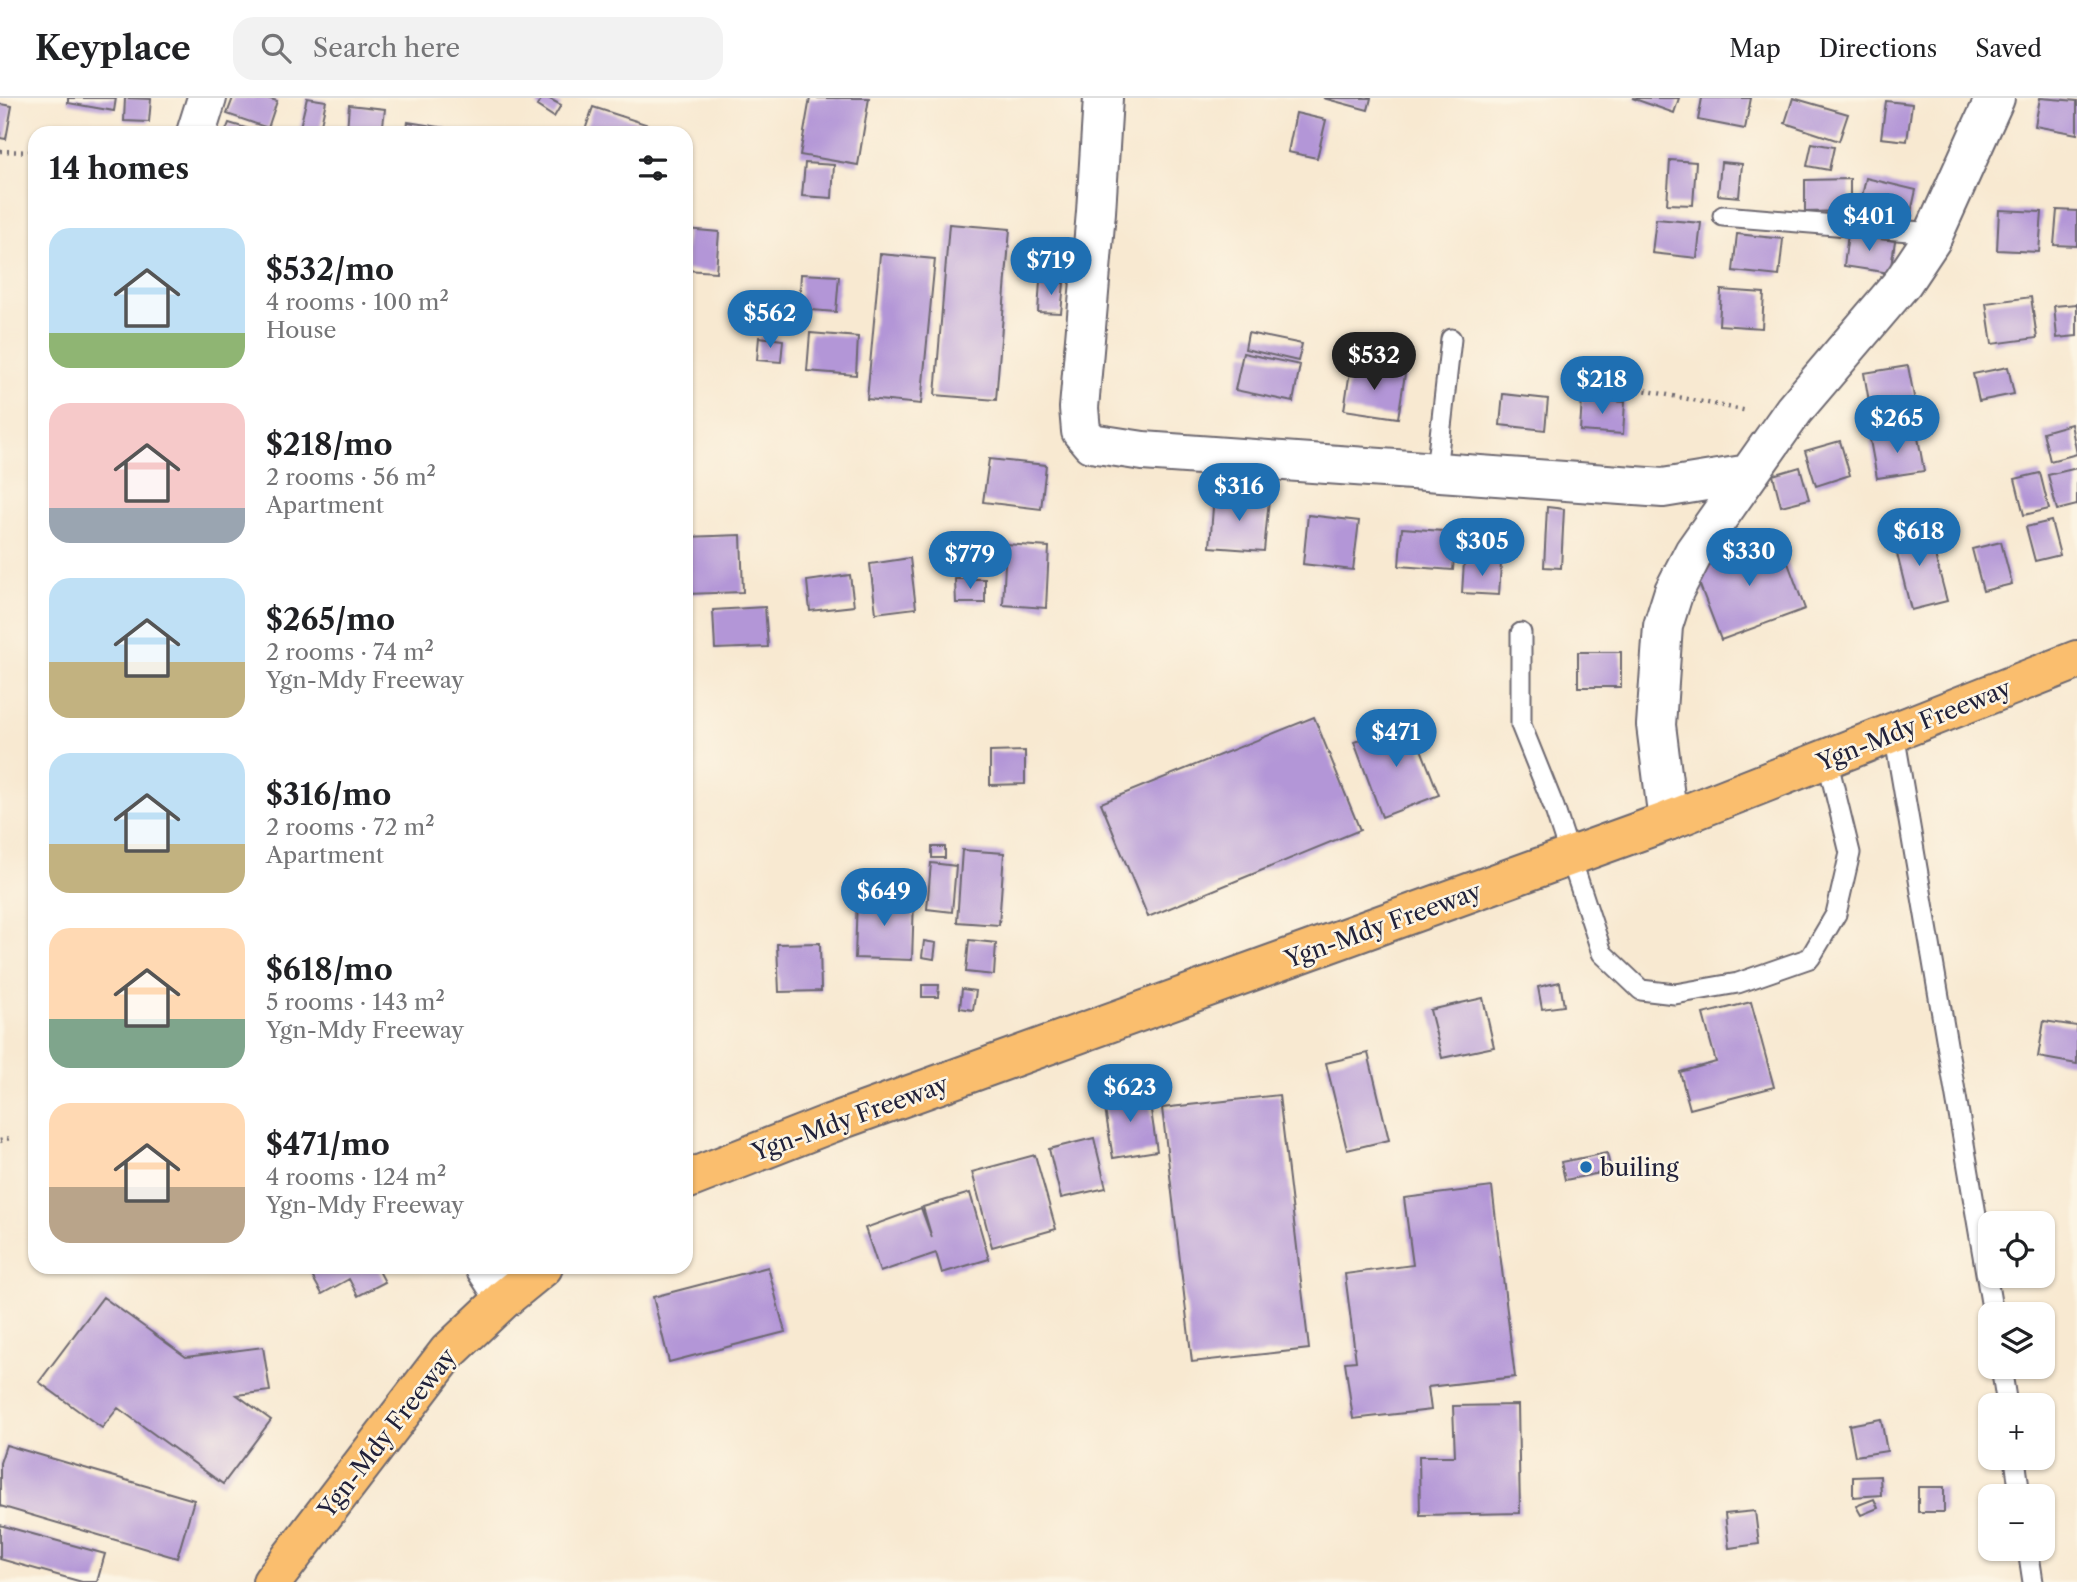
<!DOCTYPE html>
<html lang="en">
<head>
<meta charset="utf-8">
<style>
	:root { --surface:#fff; --page:#f2f2f2; --text:#202124; --muted:#757577; --line:#e0e0e0; --accent:#1f6fb2 }
	body { margin:0; font-family:"Libre Caslon Text",serif; background:var(--page); color:var(--text); height:100vh; display:flex; flex-direction:column; font-size:26px; white-space:nowrap }
	* { box-sizing:border-box; margin:0 }
	p { font-size:23px; color:var(--muted) }
	.icon { flex:none; width:38px; height:38px; fill:none; stroke:currentColor; stroke-width:2; stroke-linecap:round; stroke-linejoin:round }
	.map { position:relative; flex:1; overflow:hidden }
	.side { position:absolute; left:28px; top:28px; width:665px; height:1148px; display:flex; flex-direction:column; background:var(--surface); border-radius:21px; box-shadow:0 2px 5px #0004 }
	.side>* { flex:none }
	.tools { position:absolute; left:1978px; top:1113px; display:grid; gap:14px }
	.tools a { display:grid; place-items:center; width:77px; height:77px; border-radius:14px; background:var(--surface); box-shadow:0 2px 5px #0004; font-size:35px }
	.price { position:absolute; translate:-50% -60px; padding:0 16px; border-radius:24px; background:var(--accent); color:#fff; font-size:23px; line-height:46px; filter:drop-shadow(0 2px 4px #0008) }
	.price::after { content:''; position:absolute; left:50%; top:42px; width:21px; height:16px; margin-left:-10px; background:inherit; clip-path:polygon(0 0,100% 0,50% 100%) }
	.price.current { background:#222; color:#fff }
	ul { padding:0; list-style:none }
	li { display:flex; align-items:center; gap:21px; height:175px; padding:0 21px }
	li span { display:grid; place-items:center; flex:none; width:196px; height:140px; border-radius:21px; color:#555 }
	li>.icon { margin-inline-start:auto }
	span .icon { width:84px; height:84px; fill:#fffc; stroke-width:1 }
	li b { font-size:30px }
	h2 { display:flex; justify-content:space-between; align-items:center; height:84px; padding:0 21px; font-size:30px }
	header { display:flex; align-items:center; gap:42px; box-sizing:border-box; height:98px; padding:0 35px; background:var(--surface); border-bottom:2px solid var(--line) }
	header strong { font-size:33px }
	nav { display:flex; gap:38px; margin-inline-start:auto; font-size:24px }
	.search { width:490px; height:63px; background:var(--page); display:flex; align-items:center; gap:18px; box-sizing:border-box; padding:0 24px; border-radius:21px; color:var(--muted); font-size:26px }
	.map>svg:first-child { display:block }
</style>
</head>
<body>
<header>
<strong>Keyplace</strong>
<div class="search"><svg class="icon" aria-label="search" viewBox="0 0 24 24"><circle cx="10" cy="10" r="6"/><path d="M15 15l6 6"/></svg>Search here</div>
<nav><a>Map</a><a>Directions</a><a>Saved</a></nav>
</header>
<div class="map">
<svg width="2077" height="1484" viewBox="0 0 2077 1484">
	<rect width="100%" height="100%" fill="#fcf5e5"/>
	<filter id="ink" filterUnits="userSpaceOnUse"><feTurbulence type="fractalNoise" baseFrequency=".0143" numOctaves="2"/><feDisplacementMap in="SourceGraphic" scale="14" xChannelSelector="R" yChannelSelector="G"/><feConvolveMatrix kernelMatrix="1 2 1 2 8 2 1 2 1" color-interpolation-filters="sRGB"/></filter>
	<filter id="wash" filterUnits="userSpaceOnUse"><feTurbulence type="fractalNoise" baseFrequency=".00686" numOctaves="4" result="noise"/><feDisplacementMap in="SourceGraphic" scale="28" xChannelSelector="R" yChannelSelector="G"/><feGaussianBlur stdDeviation="1.57" result="paint"/><feColorMatrix in="noise" values="0 0 0 0 0 0 0 0 0 0 0 0 0 0 0 0 0 1.4 0 .05"/><feComposite in="paint" operator="in"/></filter>
	<g filter="url(#wash)">
		<rect width="100%" height="100%" fill="#f8e9d1"/>
		<g id="blocks">
			<path fill="#b396d7" d="M68 0H116L114 13 68 5Z
				M125 0 151 1 149 24 124 23Z
				M233 0H267L277 3 268 30 227 16Z
				M307 0 326 3 319 35 299 33Z
				M542 0H548L561 7 554 19 537 8Z
				M810 0H869L858 67 800 57Z
				M1323 0H1371L1368 12Z
				M1632 0H1679L1674 15Z
				M1702 0H1751L1745 31 1698 22Z
				M1793 0 1848 16 1839 43 1785 25Z
				M2040 0 2077 3V36L2035 28Z
				M1886 3 1912 6 1907 43 1881 40Z
				M0 6 12 8 6 41 0 40Z
				M349 7 385 11 382 35 347 32Z
				M593 9 658 30 656 35H584Z
				M1296 15 1326 22 1317 60 1288 54Z
				M408 24 446 30 445 35H406Z
				M229 25 259 34V35H225Z
				M1812 45 1834 49 1829 72 1807 68Z
				M1670 62 1696 64 1693 107 1667 106Z
				M1721 64 1742 66 1739 99 1718 97Z
				M805 65 834 67 832 100 802 98Z
				M1866 80 1916 92 1908 128 1858 116Z
				M1850 81V113L1805 114V82Z
				M1999 112 2042 114 2039 154 1997 152Z
				M2057 112 2077 113V148L2054 147Z
				M1656 121 1701 125 1697 160 1652 155Z
				M949 126 1010 131 996 302 935 297Z
				M686 131 719 134 716 174 686 172Z
				M1737 136 1783 141 1779 178 1733 173Z
				M1848 136 1895 143 1890 175 1844 168Z
				M880 156 935 161 921 306 867 301Z
				M801 176 839 178 836 214 799 211Z
				M1040 183 1064 185 1061 215 1038 214Z
				M1721 192 1764 195 1762 230 1719 227Z
				M2031 199 2037 240 1992 246 1986 205Z
				M2077 206V238L2057 240 2054 208Z
				M810 235 858 239 856 277 807 273Z
				M1248 235 1302 246 1298 263 1245 251Z
				M759 239 783 242 781 264 757 262Z
				M1243 255 1300 267 1293 304 1235 292Z
				M1351 267 1405 276 1398 320 1344 312Z
				M1908 268 1919 324 1874 332 1864 275Z
				M2008 269 2014 296 1979 303 1973 276Z
				M1503 296 1548 301 1545 332 1500 327Z
				M1582 301 1625 304 1623 336 1580 333Z
				M2071 326 2077 356 2050 363 2043 334Z
				M1917 334 1924 373 1877 380 1870 342Z
				M1840 343 1850 377 1816 388 1805 353Z
				M989 361 1046 367 1041 411 983 404Z
				M1800 369 1809 401 1781 408 1773 377Z
				M2077 370V407L2057 412 2048 377Z
				M2040 375 2049 411 2024 417 2015 381Z
				M1214 396 1269 401 1264 453 1210 449Z
				M1547 409 1564 411 1561 470 1544 469Z
				M1308 417 1359 423 1353 472 1303 466Z
				M2051 423 2060 457 2035 463 2026 429Z
				M1927 427 1947 503 1911 512 1892 436Z
				M1402 430 1456 434 1453 472 1399 468Z
				M741 437 743 494 686 496V439Z
				M1778 438 1805 511 1721 542 1693 469Z
				M2001 444 2012 486 1983 493 1972 451Z
				M1006 446 1049 449 1046 510 1003 507Z
				M910 460 916 510 876 515 870 466Z
				M1464 464 1501 465 1499 497 1462 495Z
				M850 477 854 508 810 513 807 483Z
				M955 481H985V505H956Z
				M765 509 768 549 715 551 713 512Z
				M1578 554H1621V589H1578Z
				M1314 619 1360 732 1148 819 1101 705Z
				M1410 623 1439 697 1382 719 1354 644Z
				M1025 653V686L990 687V654Z
				M932 749H945V760H932Z
				M962 752 1004 755 999 827 957 824Z
				M931 765 956 768 952 814 927 811Z
				M857 799 914 801 912 862 855 860Z
				M969 842 996 845 994 877 966 874Z
				M924 843 936 845 934 861 922 859Z
				M820 845 821 893 779 894 777 846Z
				M1560 884 1564 908 1542 911 1538 889Z
				M922 887H939L938 899H922Z
				M962 891 976 893 973 912 960 910Z
				M1483 900 1494 949 1442 960 1430 912Z
				M1751 904 1774 989 1690 1011 1680 974 1716 964 1703 916Z
				M2044 923 2077 928V966L2038 959Z
				M1368 955 1389 1042 1347 1052 1326 965Z
				M1148 992 1157 1053 1113 1060 1103 999Z
				M1279 997 1309 1251 1192 1264 1162 1010Z
				M1094 1040 1106 1090 1061 1100 1049 1051Z
				M1607 1055 1611 1073 1565 1082 1561 1064Z
				M1035 1057 1056 1131 992 1149 972 1074Z
				M1492 1089 1515 1279 1428 1289 1431 1312 1353 1321 1345 1264 1356 1263 1345 1176 1413 1167 1404 1100Z
				M970 1095 989 1161 942 1175 936 1155 880 1174 865 1130 921 1110 932 1140 923 1109Z
				M307 1169H377L385 1184 358 1198 349 1181 322 1196Z
				M768 1169 785 1234 669 1264 653 1199Z
				M103 1199 186 1259 263 1249 270 1293 237 1297 271 1322 223 1386 118 1310 102 1330 39 1284Z
				M1518 1307 1520 1415 1420 1417 1419 1358H1455L1453 1308Z
				M1881 1321 1887 1353 1855 1358 1849 1327Z
				M6 1347 194 1402 177 1460 0 1408V1365Z
				M1880 1378 1881 1397 1853 1399V1379Z
				M1918 1389H1944V1414H1918Z
				M1874 1401 1878 1410 1861 1417 1856 1408Z
				M1755 1413 1759 1446 1729 1450 1725 1416Z
				M0 1427 105 1456 97 1484H82L0 1461Z"/>
		</g>
	</g>
	<g filter="url(#ink)">
		<use href="#blocks" fill-opacity="0" stroke="#6d6870" stroke-width="2"/>
		<g fill="none" stroke-linecap="round" stroke-linejoin="round">
			<g stroke="#6d6870" stroke-width="23">
				<path id="service" d="M1723 118 1934 135
					M1436 373 1451 241
					M1521 535V627L1554 709 1602 855 1641 892 1675 896 1738 885 1810 860 1836 816 1850 755 1827 661
					M1894 635 1993 1216
					M2001 1269 2007 1307
					M2015 1360 2020 1398
					M2028 1451 2033 1484"/>
			</g>
			<g stroke="#6d6870" stroke-width="42">
				<path id="minor" d="M1103 0 1096 114 1079 310 1081 333 1091 345 1143 353 1663 390 1749 376
					M196 35 207 0
					M1668 723 1656 627 1663 528 1674 493 1694 454 1794 312 1903 184 1931 142 1995 0
					M485 1169 505 1200"/>
			</g>
			<g stroke="#6d6870" stroke-width="42">
				<path id="primary" d="M686 1082 829 1026 1668 723 2077 562
					M272 1484 448 1254 505 1200 543 1169"/>
			</g>
			<path stroke="#6d6870" stroke-width="4.5" stroke-dasharray="2 5" stroke-linecap="butt" d="M0 53 35 54
				M1618 287 1748 313
				M0 1043 13 1039"/>
			<use href="#service" stroke="#fff" stroke-width="19"/>
			<use href="#minor" stroke="#fff" stroke-width="38"/>
			<use href="#primary" stroke="#fabe6e" stroke-width="38"/>
		</g>
	</g>
	<circle fill="#1f6fb2" stroke="#fcf5e5" stroke-width="2.5" cx="1586" cy="1069" r="7"/>
	<g text-anchor="middle" dominant-baseline="central" stroke-width="5" stroke-linejoin="round" paint-order="stroke">
		<g font-size="24" fill="#22223b" stroke="#fcf5e5">
			<text transform="translate(1914 627) rotate(-22)">Ygn-Mdy Freeway</text>
			<text transform="translate(1383 827) rotate(-20)">Ygn-Mdy Freeway</text>
			<text transform="translate(850 1020) rotate(-20)">Ygn-Mdy Freeway</text>
			<text transform="translate(387 1335) rotate(-52)">Ygn-Mdy Freeway</text>
		</g>
		<g font-size="24" fill="#22223b" stroke="#fcf5e5" text-anchor="start">
			<text x="1600" y="1069">builing</text>
		</g>
	</g>
</svg>
<div class="tools">
<a><svg class="icon" aria-label="locate" viewBox="0 0 24 24"><circle cx="12" cy="12" r="6"/><path d="M12 2v4M12 18v4M2 12h4M18 12h4"/></svg></a>
<a><svg class="icon" aria-label="layers" viewBox="0 0 24 24"><path d="M12 4l9 5-9 5-9-5zM3 14l9 5 9-5"/></svg></a>
<a>+</a>
<a>−</a>
</div>
<b class="price" style="left:1869px;top:155px">$401</b>
<b class="price" style="left:1051px;top:199px">$719</b>
<b class="price" style="left:770px;top:252px">$562</b>
<b class="price current" style="left:1374px;top:294px">$532</b>
<b class="price" style="left:1602px;top:318px">$218</b>
<b class="price" style="left:1897px;top:357px">$265</b>
<b class="price" style="left:1239px;top:425px">$316</b>
<b class="price" style="left:1919px;top:470px">$618</b>
<b class="price" style="left:1482px;top:480px">$305</b>
<b class="price" style="left:1749px;top:490px">$330</b>
<b class="price" style="left:970px;top:493px">$779</b>
<b class="price" style="left:1396px;top:671px">$471</b>
<b class="price" style="left:884px;top:830px">$649</b>
<b class="price" style="left:1130px;top:1026px">$623</b>
<section class="side">
<h2>14 homes<svg class="icon" aria-label="filters" viewBox="0 0 24 24"><path d="M4 7h16M4 17h16"/><circle cx="9" cy="7" r="2"/><circle cx="15" cy="17" r="2"/></svg></h2>
<ul>
<li><span style="background:linear-gradient(#bfe0f5 75%,#8fb573 0)"><svg class="icon" aria-label="home" viewBox="0 0 24 24"><path d="M3 11l9-7 9 7M6 9v11h12V9"/></svg></span><div><b>$532/mo</b><p>4 rooms · 100 m²</p><p>House</p></div></li>
<li><span style="background:linear-gradient(#f6c9c9 75%,#9aa5b1 0)"><svg class="icon" aria-label="home" viewBox="0 0 24 24"><path d="M3 11l9-7 9 7M6 9v11h12V9"/></svg></span><div><b>$218/mo</b><p>2 rooms · 56 m²</p><p>Apartment</p></div></li>
<li><span style="background:linear-gradient(#bfe0f5 60%,#c2b280 0)"><svg class="icon" aria-label="home" viewBox="0 0 24 24"><path d="M3 11l9-7 9 7M6 9v11h12V9"/></svg></span><div><b>$265/mo</b><p>2 rooms · 74 m²</p><p>Ygn-Mdy Freeway</p></div></li>
<li><span style="background:linear-gradient(#bfe0f5 65%,#c2b280 0)"><svg class="icon" aria-label="home" viewBox="0 0 24 24"><path d="M3 11l9-7 9 7M6 9v11h12V9"/></svg></span><div><b>$316/mo</b><p>2 rooms · 72 m²</p><p>Apartment</p></div></li>
<li><span style="background:linear-gradient(#ffd9b3 65%,#7fa58c 0)"><svg class="icon" aria-label="home" viewBox="0 0 24 24"><path d="M3 11l9-7 9 7M6 9v11h12V9"/></svg></span><div><b>$618/mo</b><p>5 rooms · 143 m²</p><p>Ygn-Mdy Freeway</p></div></li>
<li><span style="background:linear-gradient(#ffd9b3 60%,#b9a48a 0)"><svg class="icon" aria-label="home" viewBox="0 0 24 24"><path d="M3 11l9-7 9 7M6 9v11h12V9"/></svg></span><div><b>$471/mo</b><p>4 rooms · 124 m²</p><p>Ygn-Mdy Freeway</p></div></li>
</ul>
</section>
</div>
</body>
</html>
